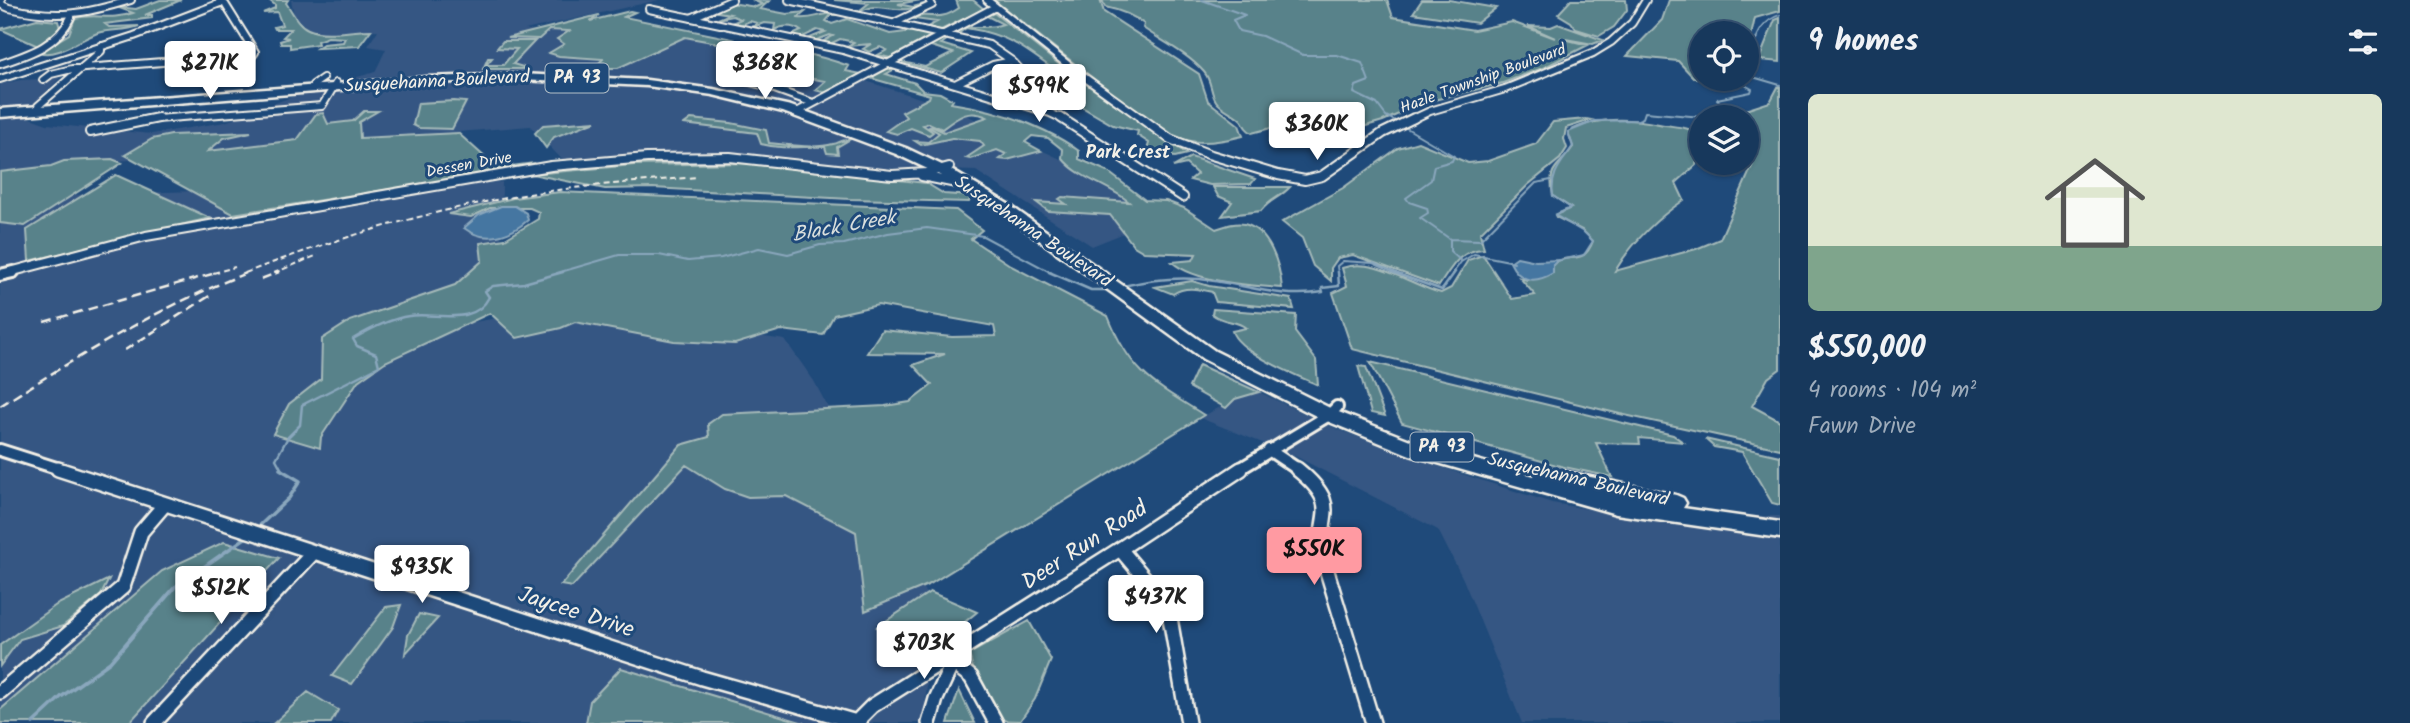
<!DOCTYPE html>
<html lang="en">
<head>
<meta charset="utf-8">
<style>
	:root { --surface:#17385c; --page:#203f62; --text:#f1f3f6; --muted:#9eacbb; --line:#365272; --accent:#ff9aa2 }
	body { margin:0; font-family:Kalam,sans-serif; background:var(--page); color:var(--text); height:100vh; display:flex; flex-direction:column; font-size:26px; white-space:nowrap }
	* { box-sizing:border-box; margin:0 }
	p { font-size:23px; color:var(--muted) }
	.icon { flex:none; width:38px; height:38px; fill:none; stroke:currentColor; stroke-width:2; stroke-linecap:round; stroke-linejoin:round }
	.map { position:relative; flex:1; overflow:hidden }
	.panel { display:flex; flex-direction:column; background:var(--surface); width:630px }
	.panel>* { flex:none }
	.buttons { position:absolute; left:1689px; top:21px; display:grid; gap:14px }
	.buttons a { display:grid; place-items:center; width:70px; height:70px; border-radius:50%; background:var(--surface); box-shadow:0 2px 5px #0004,0 0 0 2px var(--line); font-size:35px }
	.price { position:absolute; translate:-50% -60px; padding:0 16px; border-radius:7px; background:#fff; color:#222; font-size:23px; line-height:46px; filter:drop-shadow(0 2px 4px #0008) }
	.price::after { content:''; position:absolute; left:50%; top:42px; width:21px; height:16px; margin-left:-10px; background:inherit; clip-path:polygon(0 0,100% 0,50% 100%) }
	.price.active { background:var(--accent); color:#111 }
	ul { padding:0; list-style:none }
	li { display:grid; align-content:center; gap:14px; height:371px; padding:0 28px }
	li span { display:grid; place-items:center; height:217px; border-radius:10px; color:#555 }
	li>.icon { margin-inline-start:auto }
	span .icon { width:126px; height:126px; fill:#fffc; stroke-width:1 }
	li b { font-size:30px }
	h2 { display:flex; justify-content:space-between; align-items:center; height:84px; padding:0 28px; font-size:30px }
	main { display:flex; flex:1; min-height:0 }
	.map>svg:first-child { display:block }
</style>
</head>
<body>
<main>
<div class="map">
<svg width="1780" height="723" viewBox="0 0 1780 723">
	<rect width="100%" height="100%" fill="#1f4a7a"/>
	<filter id="ink" filterUnits="userSpaceOnUse"><feTurbulence type="fractalNoise" baseFrequency=".0143" numOctaves="2"/><feDisplacementMap in="SourceGraphic" scale="14" xChannelSelector="R" yChannelSelector="G"/><feConvolveMatrix kernelMatrix="1 2 1 2 8 2 1 2 1" color-interpolation-filters="sRGB"/></filter>
	<g filter="url(#ink)">
		<path fill="#355683" d="M291 0H659L525 30 682 33 812 64 951 108 1116 185 1169 215 1092 246 976 171 702 163 576 174 530 126 0 171V84L21 80 60 78 22 115 47 124 152 134 225 122 302 93 375 72 386 49 368 46 378 30 313 34 294 15Z
			M502 182 501 251 421 331 563 307 785 340 814 381 935 611 923 723H0V197Z
			M1259 392 1337 429 1419 460 1552 503 1629 516H1780V723H1522L1463 579 1438 530 1295 456 1200 418 1235 399Z"/>
		<path fill="#58828a" stroke="#a6bab9" stroke-width="2" d="M160 0H181L145 15H152V18L105 24 109 27 139 26C126 31 114 29 101 32 84 36 58 59 39 52L69 34 75 18C98 13 109 21 133 13L117 7 136 9Z
			M269 0H288L286 3C292 11 298 25 308 29 324 37 353 30 371 30L359 46 317 48 323 44 343 42 345 38 328 37 317 41 318 44 290 48V44H281L280 41 289 38 283 37 291 29H275L274 27 282 25 277 12 263 13 275 8V5Z
			M752 0 769 1 760 9 787 14 805 12 798 18C817 20 823 10 844 15H831L826 21 832 24 847 19 890 34 922 30 935 34 890 58 878 55 887 50 880 47 869 52 863 49 871 44 847 46 854 42 840 39 830 44 822 42 833 36 830 35 814 41 807 39 825 32 817 30 801 38 792 35 801 31C792 25 784 25 774 30L775 24 764 23 753 27 757 23 750 21 740 25 734 22 741 19 733 16 718 19 730 14 712 11 731 3 756 7 762 4Z
			M834 0H921L898 4 913 7 924 4C908 13 894 8 876 7 870 7 865 10 859 11L869 3Z
			M956 0H973L984 9 941 30 927 27 937 22 914 19C930 10 936 24 959 8Z
			M994 0H1100L1104 12 1199 74 1208 101 1239 125 1243 136C1203 146 1187 145 1151 124Z
			M1102 0H1387L1393 17 1474 30 1512 22 1555 38 1528 26 1551 27 1558 24 1603 40 1593 44 1560 38 1588 45 1545 67 1503 83 1426 102 1383 121 1366 126 1347 143 1286 108 1276 116 1290 123 1252 133C1246 129 1245 127 1242 121 1236 113 1222 110 1216 101 1210 92 1212 81 1204 72 1187 53 1163 42 1143 28L1144 24C1132 14 1119 10 1105 7Z
			M1422 0H1449L1496 8 1477 23 1413 13Z
			M1571 0H1626L1627 10 1614 27 1599 36 1576 29 1571 22 1558 14Z
			M1669 0H1780V11L1755 18 1747 54 1746 33H1701V79L1693 77 1678 61 1627 56 1662 20Z
			M630 11 635 12 624 17 733 39 722 44 685 37 618 68H594L603 59 559 56 549 53 564 44 557 39 569 31 549 30 539 39 507 38 599 15 590 21Z
			M994 13 1070 73 1187 154 1175 157 1147 150 1149 143 1137 135 1138 131 1113 125 1080 106 1057 100 1064 95 1062 76C1027 50 1011 35 966 28L958 34 955 32C972 22 984 31 1003 24L987 16Z
			M1780 18V62L1759 60 1775 20Z
			M37 19 58 21 60 28 38 46 0 29Z
			M943 38 948 39 941 44 971 53 941 73 902 62 925 67 953 53 928 45Z
			M503 41H535L513 64 523 67V69H483L488 58H492L486 65H503L517 49 497 48Z
			M749 44 776 48 774 50C781 53 789 50 797 52 814 55 832 60 849 66L846 71 861 74 826 93 815 90 825 81 787 74 754 79 739 75 742 73 770 72 788 60 739 49Z
			M889 68 895 69 886 74 915 83 923 91 940 93 953 100 951 103C996 110 1042 124 1079 151V159L1107 171 1145 200 1166 201 1184 208 1216 229C1225 226 1235 222 1244 224 1270 230 1280 266 1282 288 1252 286 1194 282 1172 262L1193 260 1196 254 1144 252 1134 246 1110 215 1048 211 1036 202 1066 204 1059 199 1062 197 1129 202C1109 185 1079 179 1062 158L1063 150 1048 138 1032 136 1025 142 1041 151 1007 160 999 159 1006 154 997 150 970 159 966 158 984 146 980 141 952 138 921 145 915 141 928 142 939 133 929 127 931 126 944 132 987 117C969 108 958 117 942 129L929 123 923 125 933 132 929 135 911 128 897 134 886 131 906 117 902 112 929 98 930 95 870 78Z
			M1778 87H1780V369L1768 378 1752 406 1780 421V449L1620 414 1352 349 1333 293 1347 286 1342 268C1373 256 1410 285 1441 293L1451 288 1468 260 1483 255 1512 299 1535 295 1520 278 1527 280 1553 273V264C1569 251 1583 268 1593 241L1582 230 1556 217 1555 215 1571 208 1553 196C1547 164 1558 170 1573 147L1568 132C1596 116 1629 118 1659 124 1674 127 1688 126 1701 135L1696 165 1676 183 1684 200C1656 219 1633 241 1615 271L1696 249 1720 239 1753 164 1747 145 1746 117H1737L1736 113 1770 102Z
			M454 101 466 102 452 129 419 128 413 125 418 103Z
			M364 111H378L359 122 360 138 458 133 497 168 534 163 535 166 233 214 125 155 152 139 171 135 251 132 224 138 208 151 297 140 316 114 323 113 328 124 353 121Z
			M691 119 731 123 766 130 769 143C787 145 816 149 833 144 840 143 841 139 849 140L837 147 838 154 827 153 825 147C804 146 783 150 761 144L757 133 684 124Z
			M1586 119 1591 120 1566 128 1564 139 1567 148 1560 159 1528 185 1480 233 1484 249C1459 250 1452 267 1439 286L1353 255 1338 258 1331 268V281L1313 266 1302 238 1282 222 1343 188 1398 148 1418 142 1468 163 1488 161 1536 144 1553 122Z
			M596 121 554 137 546 148 535 133 543 125Z
			M1191 157 1255 179 1251 184 1210 185 1190 180 1197 174 1186 164 1173 167Z
			M112 159 122 163 25 226 0 223V172L51 166 64 161Z
			M744 163 926 183 944 194 971 196 969 202 850 199 653 188 605 189 532 174 634 165Z
			M116 175 210 218 29 261 27 230Z
			M1290 187C1280 198 1270 199 1261 211L1222 216 1232 202 1218 196 1213 187Z
			M560 192 956 210 982 230 971 239 1013 267 1108 316C1130 373 1154 384 1204 415L930 584 865 611 856 532 786 496 748 497 725 489 686 465 572 587 561 585 681 445 709 437 708 424 722 414 885 406 910 402 932 385 913 365 945 354 867 353 882 330 952 337 996 336 994 326 878 305 834 315 823 335 781 330 735 344 674 341 575 322 561 328 517 338 490 313 385 362 358 381 321 437 320 448 273 434 289 404 321 379 322 339 350 321 455 285 482 261 480 243 505 239 538 219 539 212 530 208H490L471 217 448 214 513 198Z
			M1192 281 1209 286 1291 299 1294 309 1216 302 1212 292C1198 289 1185 286 1173 294L1155 287Z
			M1213 309 1296 315 1295 332 1316 360 1318 385C1298 376 1238 352 1232 331L1246 328C1236 319 1224 324 1212 314Z
			M1370 362 1673 435 1683 442 1639 438 1640 444 1596 443 1612 477 1564 467 1402 423Z
			M1199 365 1259 392 1235 399 1226 408 1189 387Z
			M1358 366 1366 367 1385 416 1371 413Z
			M1705 439 1780 456V505L1772 503 1742 452 1714 447Z
			M224 542 279 558 129 723H0V710L162 571Z
			M109 579 101 595 63 626 20 639 0 666V645L56 605Z
			M930 592 977 612 933 648 877 627Z
			M401 605 393 627 352 684 332 676 386 607Z
			M419 614 438 618 405 654 408 635Z
			M1029 621 1051 660 1035 699 1020 721 988 720 969 654Z
			M621 668 804 723H586L590 701Z
			M959 690 975 723H948Z
			M308 692 338 710 331 723H274Z"/>
		<path fill="#4476a1" stroke="#8aa7bd" stroke-width="2" d="M501 206H515L526 213 528 220C510 236 485 244 464 228L479 215Z
			M1517 257 1536 261 1558 260 1553 265V273C1535 284 1519 282 1510 262Z"/>
		<g fill="none" stroke-linecap="round" stroke-linejoin="round">
			<path stroke="#8aa7bd" stroke-width="2" d="M1202 0 1245 15 1233 20 1239 31 1262 36 1303 55H1337L1362 63 1369 81 1356 86 1354 93 1377 104 1386 116 1397 122
				M1746 65C1756 45 1756 23 1780 15
				M1746 75 1780 85
				M1733 117 1717 99 1751 92 1752 89 1734 79
				M1403 126 1454 156 1452 161 1434 166 1431 180 1406 198 1409 202 1427 208 1428 213 1420 218 1450 239
				M1450 239 1480 240 1536 183 1551 180
				M1450 239V251L1461 261
				M1556 261 1584 255 1593 241 1585 233 1555 215 1571 208 1553 196C1550 173 1561 164 1573 146L1568 132 1595 121 1638 120 1643 118 1645 112 1702 117
				M557 273 619 255H659L688 261 721 258 759 248 788 254 820 245 844 244 888 233 927 228 983 236 1052 273
				M1338 273 1337 266 1343 261 1373 263 1396 273
				M1453 273 1461 262 1474 254 1514 262"/>
			<path stroke="#8aa7bd" stroke-width="2.5" d="M1049 272 1091 290H1109
				M1392 272 1442 290 1455 272
				M1123 286C1153 279 1184 276 1215 281 1252 287 1285 299 1323 292L1322 288 1339 286 1338 272
				M282 470 276 459 288 437 300 425 302 405 379 366 376 354 357 346 353 339C370 329 389 319 409 316 436 312 474 327 489 297L485 291 493 286 524 283 563 272"/>
			<path stroke="#8aa7bd" stroke-width="3.5" d="M256 529 289 498 300 481 280 469
				M33 723 61 697 110 662 175 587 248 536"/>
			<g stroke="#f4f1e8" stroke-width="10">
				<path id="minor-far3" d="M1 0 2 5 9 8C57 19 85 14 131 0
					M789 0 989 45 1012 61 1035 86 1017 103
					M987 0 1077 72 1144 120
					M649 9 843 50 1050 113 1065 120
					M691 18 732 0
					M896 22 932 5 929 0
					M0 64C29 54 57 46 71 17
					M724 76 766 86 813 103
					M0 79 134 36 223 2
					M43 80 51 74 72 69 253 55 255 52 225 4 219 2
					M957 83 993 65 1012 61
					M313 85 323 78
					M38 106 101 51V46
					M797 112 995 7
					M144 120 322 106 336 83
					M1411 120 1430 111 1505 89 1593 53 1611 42 1632 23 1646 0"/>
			</g>
			<g stroke="#f4f1e8" stroke-width="12">
				<path id="minor-far2" d="M1061 118 1183 197
					M1141 118 1170 139 1208 154 1278 175 1305 180 1322 176 1383 133 1414 118
					M90 132 158 118
					M922 176 961 184
					M6 273 146 236 551 166 647 158 730 157 892 175 927 173 949 167"/>
			</g>
			<g stroke="#f4f1e8" stroke-width="16">
				<path id="minor-far1" d="M0 275 13 272
					M0 450 63 470
					M1269 450 1299 470
					M1238 470 1329 415 1337 407"/>
			</g>
			<g stroke="#f4f1e8" stroke-width="18">
				<path id="minor" d="M58 469 702 678 860 723
					M1297 469C1345 508 1315 514 1323 558L1373 723
					M1120 549 1168 606 1188 723
					M953 663 971 677 996 723
					M0 692 123 587 141 532 165 504
					M857 721 872 706 1120 549 1241 469
					M154 723 313 553
					M929 723 936 699 958 651"/>
			</g>
			<g stroke="#f4f1e8" stroke-width="5">
				<path id="highway" d="M520 74 647 80 713 89 791 106 906 148 946 167 1008 204 1215 351 1336 411 1423 445 1534 476 1536 469 1543 467 1676 495 1683 498 1686 503 1683 508 1780 522V538L1616 514 1410 455 1322 419 1203 359 998 210 936 173 896 154 783 112 713 95 647 86 520 80 427 83 0 117V109L427 77Z"/>
			</g>
			<use href="#minor-far3" stroke="#1f4a7a" stroke-width="6"/>
			<use href="#minor-far2" stroke="#1f4a7a" stroke-width="8"/>
			<use href="#minor-far1" stroke="#1f4a7a" stroke-width="10"/>
			<use href="#minor" stroke="#1f4a7a" stroke-width="13"/>
			<use href="#highway" fill="#1f4a7a" fill-rule="evenodd"/>
			<path stroke="#f4f1e8" stroke-width="2" stroke-dasharray="6 3.5" stroke-linecap="butt" d="M213 273 235 267
				M245 273C331 240 420 213 512 197 573 186 636 182 698 177
				M274 273 318 255"/>
			<path stroke="#f4f1e8" stroke-width="2.5" stroke-dasharray="10 5" stroke-linecap="butt" d="M261 279 279 272
				M44 322 219 272
				M125 350 211 295
				M0 406C80 355 161 306 249 272"/>
		</g>
	</g>
	<g text-anchor="middle" dominant-baseline="central" stroke-width="6" stroke-linejoin="round" paint-order="stroke">
		<g font-size="16" fill="#f4f1e8" stroke="#1f4a7a">
			<text transform="translate(1483 79) rotate(-20)">Hazle Township Boulevard</text>
			<text transform="translate(469 165) rotate(-10)">Dessen Drive</text>
		</g>
		<g fill="#1f4a7a" stroke="#b4bfc7" stroke-width="2">
			<rect x="545.5" y="63.5" width="63" height="29" rx="5"/>
			<rect x="1410.5" y="432.5" width="63" height="29" rx="5"/>
		</g>
		<g font-size="18" font-weight="bold" fill="#f4f1e8">
			<text x="577" y="78">PA 93</text>
			<text x="1442" y="447">PA 93</text>
		</g>
		<g font-size="18" font-weight="bold" fill="#f4f1e8" stroke="#1f4a7a">
			<text x="1128" y="153">Park Crest</text>
		</g>
		<g font-size="19" fill="#f4f1e8" stroke="#1f4a7a">
			<text transform="translate(437 82) rotate(-3)">Susquehanna Boulevard</text>
			<text transform="translate(1033 232) rotate(34)">Susquehanna Boulevard</text>
			<text transform="translate(1578 480) rotate(13)">Susquehanna Boulevard</text>
		</g>
		<g font-size="21" font-style="italic" fill="#dadfdd" stroke="#1f4a7a">
			<text transform="translate(844 227) rotate(-10)">Black Creek</text>
		</g>
		<g font-size="23" fill="#f4f1e8" stroke="#1f4a7a">
			<text transform="translate(1085 546) rotate(-33)">Deer Run Road</text>
			<text transform="translate(576 613) rotate(18)">Jaycee Drive</text>
		</g>
	</g>
</svg>
<div class="buttons">
<a><svg class="icon" aria-label="locate" viewBox="0 0 24 24"><circle cx="12" cy="12" r="6"/><path d="M12 2v4M12 18v4M2 12h4M18 12h4"/></svg></a>
<a><svg class="icon" aria-label="layers" viewBox="0 0 24 24"><path d="M12 4l9 5-9 5-9-5zM3 14l9 5 9-5"/></svg></a>
</div>
<b class="price" style="left:210px;top:101px">$271K</b>
<b class="price" style="left:765px;top:101px">$368K</b>
<b class="price" style="left:1039px;top:124px">$599K</b>
<b class="price" style="left:1317px;top:162px">$360K</b>
<b class="price active" style="left:1314px;top:587px">$550K</b>
<b class="price" style="left:422px;top:605px">$935K</b>
<b class="price" style="left:221px;top:626px">$512K</b>
<b class="price" style="left:1156px;top:635px">$437K</b>
<b class="price" style="left:924px;top:681px">$703K</b>
</div>
<section class="panel">
<h2>9 homes<svg class="icon" aria-label="filters" viewBox="0 0 24 24"><path d="M4 7h16M4 17h16"/><circle cx="9" cy="7" r="2"/><circle cx="15" cy="17" r="2"/></svg></h2>
<ul>
<li><span style="background:linear-gradient(#dfe7d0 70%,#7fa58c 0)"><svg class="icon" aria-label="home" viewBox="0 0 24 24"><path d="M3 11l9-7 9 7M6 9v11h12V9"/></svg></span><div><b>$550,000</b><p>4 rooms · 104 m²</p><p>Fawn Drive</p></div></li>
</ul>
</section>
</main>
</body>
</html>
